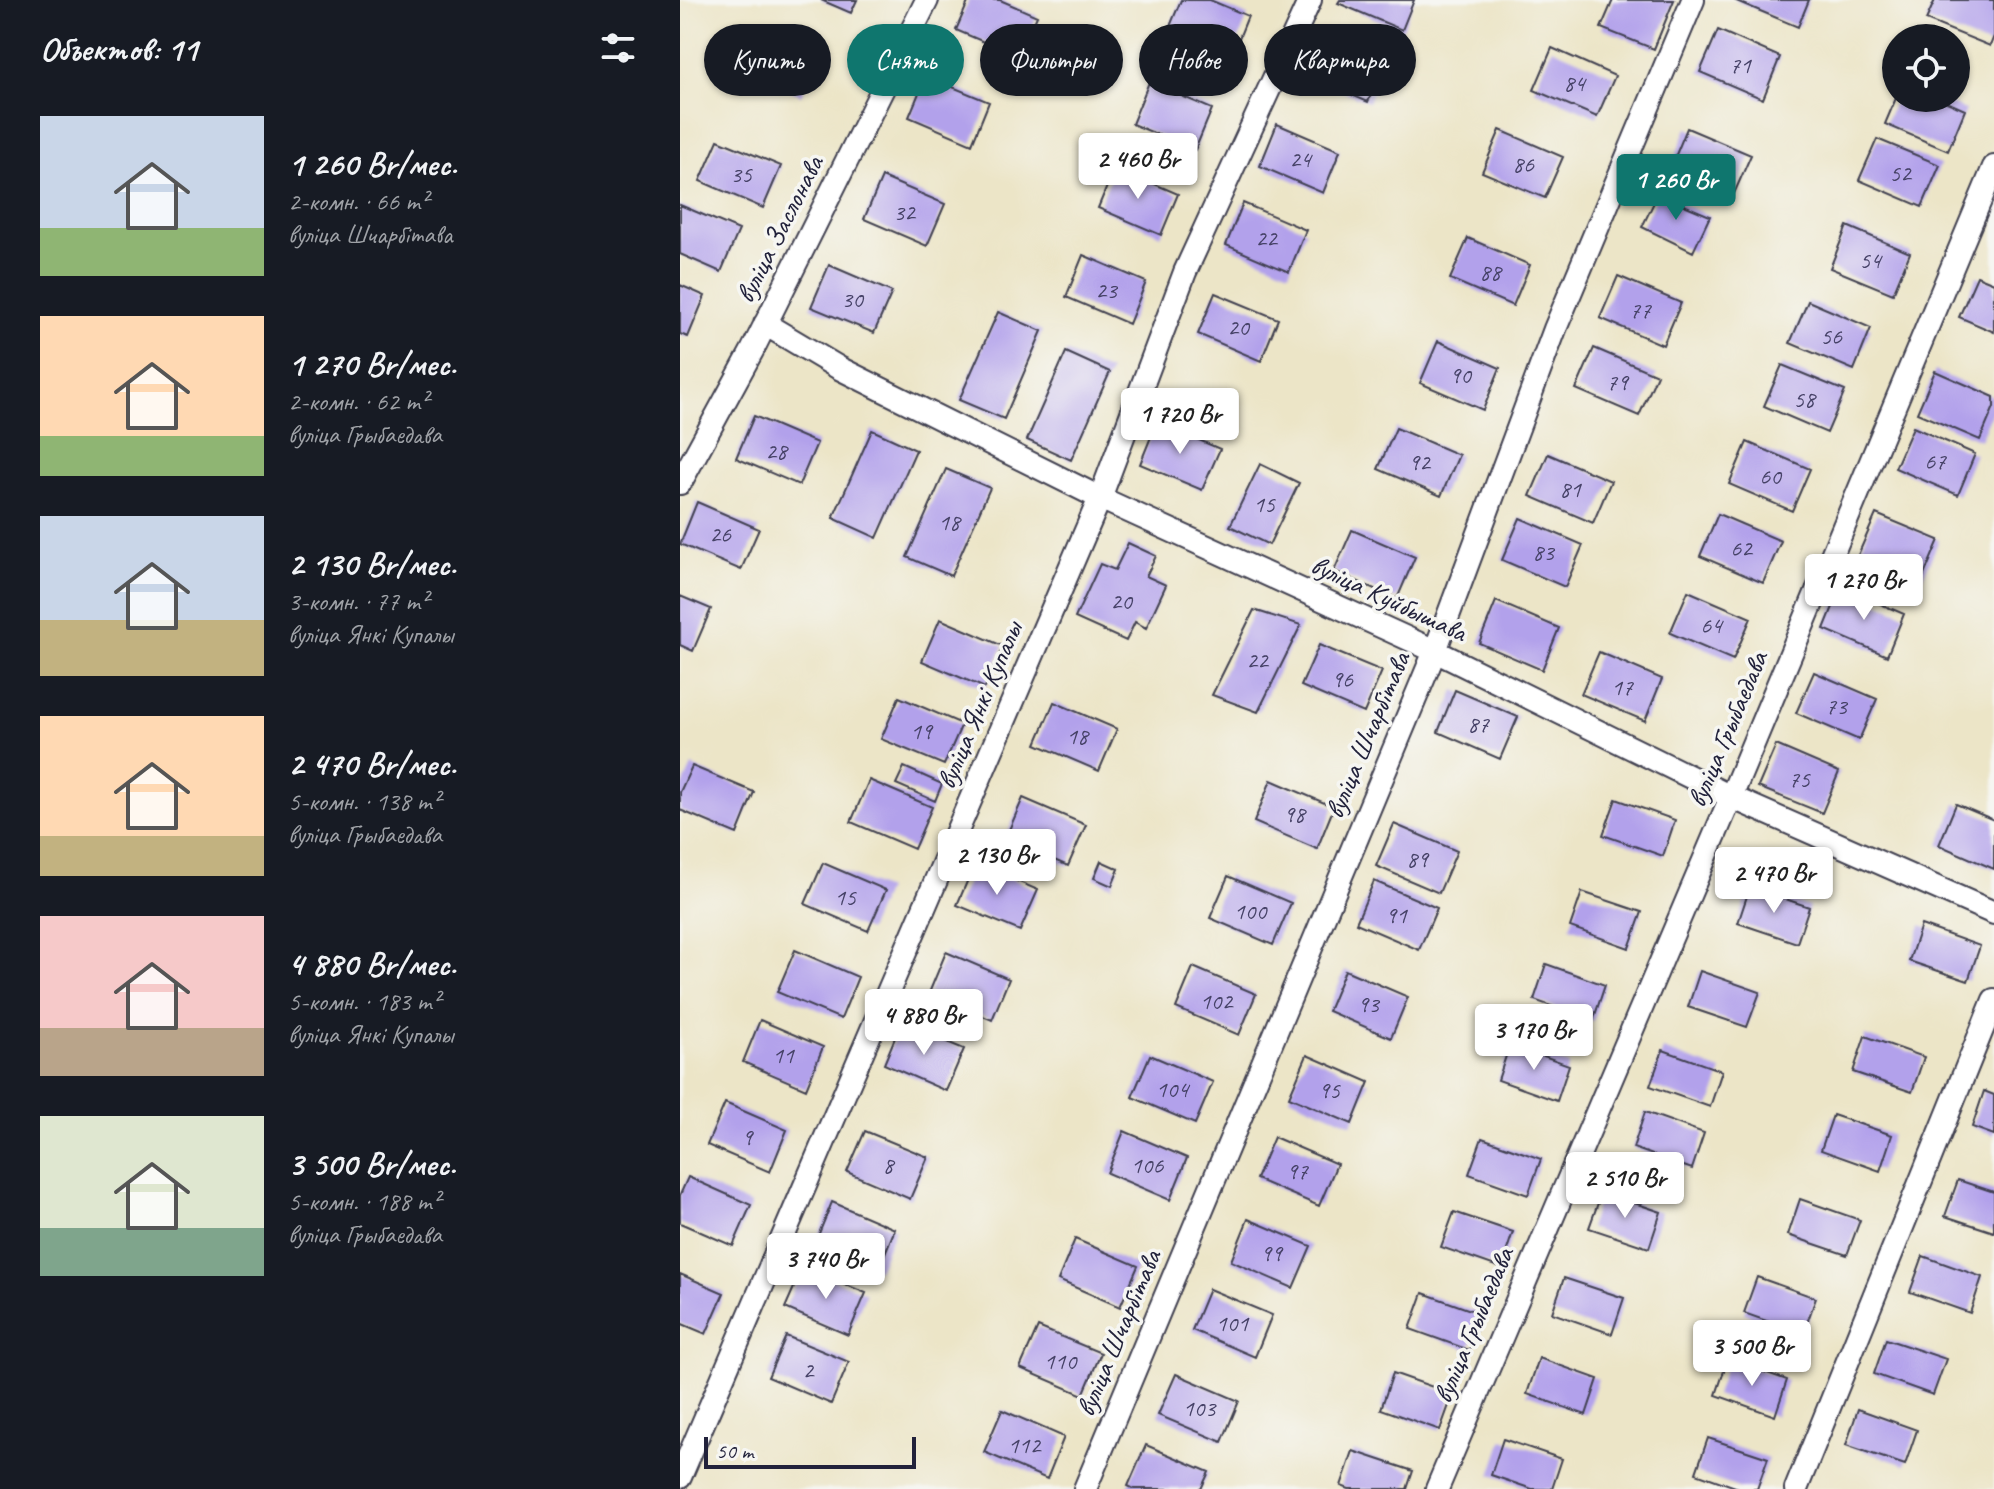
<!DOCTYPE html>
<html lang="ru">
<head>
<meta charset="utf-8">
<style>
	:root { --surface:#171b24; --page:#242831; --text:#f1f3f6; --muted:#9ea1a6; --accent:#0f766e }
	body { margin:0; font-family:Caveat,sans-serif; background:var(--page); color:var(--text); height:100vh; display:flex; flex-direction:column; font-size:30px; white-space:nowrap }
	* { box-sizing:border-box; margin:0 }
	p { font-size:26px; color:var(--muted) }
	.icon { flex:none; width:44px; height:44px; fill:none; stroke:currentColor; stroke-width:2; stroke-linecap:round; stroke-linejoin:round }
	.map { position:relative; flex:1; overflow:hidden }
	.sheet { display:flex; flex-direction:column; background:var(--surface); width:680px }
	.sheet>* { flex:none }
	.banner { position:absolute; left:24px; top:24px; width:760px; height:72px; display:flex; gap:16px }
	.buttons { position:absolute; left:1202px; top:24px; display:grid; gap:16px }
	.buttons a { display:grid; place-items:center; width:88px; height:88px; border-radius:50%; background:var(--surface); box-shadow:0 2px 6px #0004; font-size:40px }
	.scale { position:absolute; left:24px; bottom:20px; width:212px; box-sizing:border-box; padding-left:8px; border:4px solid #22223b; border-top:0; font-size:22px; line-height:28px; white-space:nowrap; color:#22223b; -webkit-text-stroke:6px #f6f6f2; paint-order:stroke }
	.price { position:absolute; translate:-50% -68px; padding:0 18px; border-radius:8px; background:#fff; color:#222; font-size:26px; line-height:52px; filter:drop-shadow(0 2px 4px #0008) }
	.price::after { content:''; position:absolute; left:50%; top:48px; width:24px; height:18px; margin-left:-12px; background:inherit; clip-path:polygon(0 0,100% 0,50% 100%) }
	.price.selected { background:var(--accent); color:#fff }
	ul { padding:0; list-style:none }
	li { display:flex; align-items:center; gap:24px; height:200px; padding:0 40px }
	li span { display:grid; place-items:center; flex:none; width:224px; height:160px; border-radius:0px; color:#555 }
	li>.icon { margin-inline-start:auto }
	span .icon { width:96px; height:96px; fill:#fffc; stroke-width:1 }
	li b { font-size:34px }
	h2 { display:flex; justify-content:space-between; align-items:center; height:96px; padding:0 40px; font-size:34px }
	.chip { padding:0 28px; border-radius:36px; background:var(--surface); box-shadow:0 2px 6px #0004; font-size:28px; line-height:72px }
	.chip.selected { background:var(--accent); color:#fff }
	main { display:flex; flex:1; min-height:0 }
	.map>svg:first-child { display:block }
</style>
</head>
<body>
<main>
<section class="sheet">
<h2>Объектов: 11<svg class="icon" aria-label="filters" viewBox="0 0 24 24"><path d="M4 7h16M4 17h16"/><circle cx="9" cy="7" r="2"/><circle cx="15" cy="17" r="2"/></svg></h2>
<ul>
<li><span style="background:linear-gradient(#c9d6e8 70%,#8fb573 0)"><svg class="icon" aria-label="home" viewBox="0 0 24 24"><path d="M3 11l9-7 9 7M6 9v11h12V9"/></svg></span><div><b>1 260 Br/мес.</b><p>2-комн. · 66 m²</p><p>вуліца Шчарбітава</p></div></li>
<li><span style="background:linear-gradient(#ffd9b3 75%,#8fb573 0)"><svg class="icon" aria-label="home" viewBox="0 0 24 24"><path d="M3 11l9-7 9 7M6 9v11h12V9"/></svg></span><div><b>1 270 Br/мес.</b><p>2-комн. · 62 m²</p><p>вуліца Грыбаедава</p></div></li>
<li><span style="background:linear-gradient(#c9d6e8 65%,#c2b280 0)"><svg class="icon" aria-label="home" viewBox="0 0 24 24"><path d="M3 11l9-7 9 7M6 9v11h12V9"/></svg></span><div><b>2 130 Br/мес.</b><p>3-комн. · 77 m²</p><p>вуліца Янкі Купалы</p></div></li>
<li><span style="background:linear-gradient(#ffd9b3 75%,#c2b280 0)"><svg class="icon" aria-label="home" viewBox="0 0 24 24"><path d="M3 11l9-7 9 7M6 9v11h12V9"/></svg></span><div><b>2 470 Br/мес.</b><p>5-комн. · 138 m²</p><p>вуліца Грыбаедава</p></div></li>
<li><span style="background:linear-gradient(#f6c9c9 70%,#b9a48a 0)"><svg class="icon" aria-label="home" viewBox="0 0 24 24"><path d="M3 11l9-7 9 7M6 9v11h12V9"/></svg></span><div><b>4 880 Br/мес.</b><p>5-комн. · 183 m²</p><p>вуліца Янкі Купалы</p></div></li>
<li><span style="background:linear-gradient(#dfe7d0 70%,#7fa58c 0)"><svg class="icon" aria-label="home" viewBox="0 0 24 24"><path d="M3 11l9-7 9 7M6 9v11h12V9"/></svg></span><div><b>3 500 Br/мес.</b><p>5-комн. · 188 m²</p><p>вуліца Грыбаедава</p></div></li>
</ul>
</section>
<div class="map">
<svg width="1314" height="1489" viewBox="0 0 1314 1489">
	<rect width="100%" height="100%" fill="#f6f6f2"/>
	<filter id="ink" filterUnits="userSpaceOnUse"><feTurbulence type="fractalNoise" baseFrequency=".0125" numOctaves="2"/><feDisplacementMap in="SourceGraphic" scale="16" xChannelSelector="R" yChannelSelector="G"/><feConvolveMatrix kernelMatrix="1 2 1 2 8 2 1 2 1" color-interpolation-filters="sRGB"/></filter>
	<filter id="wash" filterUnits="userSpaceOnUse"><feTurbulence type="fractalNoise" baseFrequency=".006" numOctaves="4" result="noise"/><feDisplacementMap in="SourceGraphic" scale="32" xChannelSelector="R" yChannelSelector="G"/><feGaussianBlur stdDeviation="1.8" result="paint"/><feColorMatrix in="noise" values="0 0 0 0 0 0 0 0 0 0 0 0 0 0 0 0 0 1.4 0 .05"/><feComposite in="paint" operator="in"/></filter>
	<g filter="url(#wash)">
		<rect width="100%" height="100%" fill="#ece5c7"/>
		<g id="blocks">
			<path fill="#b2a1eb" d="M141 0H177L171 13Z
				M289 0H320L357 16 339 57 276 30Z
				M501 0H530L568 16 551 58 488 31Z
				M660 0H734L722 30 658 3Z
				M933 0H994L974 49 921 28Z
				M1054 0H1129L1118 27Z
				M1255 0H1314V36L1310 46 1246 20Z
				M76 27 139 53 121 95 58 68Z
				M1038 30 1100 57 1083 99 1020 72Z
				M643 34 706 60 688 102 625 75Z
				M872 48 935 76 917 117 854 90Z
				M246 76 309 102 292 144 229 117Z
				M469 82 532 109 515 150 452 124Z
				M1216 98H1258L1285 110 1268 151 1205 124Z
				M597 124 660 151 643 193 580 166Z
				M1007 128 1071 155 1053 196 990 169Z
				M820 130 883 157 865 198 802 172Z
				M1197 139 1260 165 1242 207 1179 180Z
				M38 140 101 166 83 208 20 181Z
				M435 167 498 194 481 235 418 208Z
				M202 177 265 204 247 246 184 219Z
				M978 194 1030 216 1013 252 962 227Z
				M563 203 626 230 609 272 546 245Z
				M0 205 59 230 41 272 0 254Z
				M1167 226 1230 253 1213 294 1150 268Z
				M788 238 850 265 833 306 770 279Z
				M403 255 466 282 449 324 386 297Z
				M149 265 212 292 194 333 131 307Z
				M938 276 1001 303 983 345 920 318Z
				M1297 276 1314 283V332L1279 317Z
				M0 285 25 296 8 337 0 334Z
				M535 293 598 319 581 361 518 334Z
				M1128 301 1191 328 1174 370 1110 343Z
				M318 312 362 331 324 419 279 400Z
				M758 341 820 368 803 410 740 383Z
				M914 348 977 375 959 416 896 389Z
				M386 352 430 372 391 460 347 440Z
				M1102 365 1165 391 1147 433 1084 406Z
				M1255 371 1314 397V407L1300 440 1237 413Z
				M74 416 137 443 119 485 56 458Z
				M477 422 540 449 522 490 460 464Z
				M1233 427 1295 454 1278 495 1215 468Z
				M716 428 779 455 761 496 698 469Z
				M192 430 236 450 197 538 153 518Z
				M1067 442 1130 469 1112 511 1049 484Z
				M868 454 931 481 913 523 850 496Z
				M580 464 619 483 589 545 550 526Z
				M266 469 310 488 271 576 227 557Z
				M17 502 79 529 61 570 0 544Z
				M1038 514 1101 541 1083 583 1020 556Z
				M1196 514 1259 540 1241 582 1178 555Z
				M840 518 903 545 885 587 822 560Z
				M672 530 735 557 717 599 654 571Z
				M448 543 476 556 466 576 486 585 466 628 455 622 446 641 395 618 420 564 435 570Z
				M1161 587 1224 614 1207 656 1144 629Z
				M1008 591 1071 618 1053 660 990 633Z
				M0 596 31 609 13 651 0 645Z
				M816 601 879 628 862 670 799 643Z
				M574 610 621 625 578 712 532 695Z
				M260 619 323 646 305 688 242 661Z
				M639 645 702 671 684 713 621 686Z
				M919 652 982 679 965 721 901 694Z
				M1134 672 1197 699 1179 740 1116 713Z
				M775 690 838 717 820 759 758 732Z
				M219 697 282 724 264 765 201 739Z
				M374 702 437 729 419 771 356 744Z
				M1096 745 1159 772 1142 813 1078 787Z
				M12 766 74 792 57 834 0 810V792Z
				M224 767 262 784 255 801 216 784Z
				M189 780 252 807 234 849 171 822Z
				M591 780 654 807 637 849 574 822Z
				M343 798 406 825 388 866 325 839Z
				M936 799 995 820 983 856 923 835Z
				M1276 804 1314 820V869L1259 845Z
				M714 824 777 851 759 893 696 866Z
				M421 861 439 869 432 886 414 878Z
				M143 863 206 890 188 931 125 904Z
				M295 863 358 890 340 931 277 905Z
				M548 876 611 903 593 945 530 918Z
				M694 881 757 908 739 950 676 923Z
				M1070 887 1129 907 1117 943 1058 923Z
				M902 892 962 912 949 948 890 927Z
				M1241 925 1300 946 1288 981 1229 961Z
				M115 950 178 977 161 1019 97 992Z
				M266 952 329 979 312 1020 249 993Z
				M866 964 925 985 913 1021 854 1000Z
				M513 967 576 994 559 1035 496 1008Z
				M665 970 728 997 711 1038 648 1011Z
				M1020 971 1080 992 1067 1027 1008 1007Z
				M80 1020 143 1047 126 1089 63 1062Z
				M221 1023 284 1049 266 1091 204 1064Z
				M1185 1036 1244 1057 1232 1092 1173 1072Z
				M830 1044 889 1065 877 1101 818 1080Z
				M983 1050 1042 1071 1030 1107 970 1086Z
				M470 1055 533 1082 515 1124 452 1097Z
				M627 1055 689 1082 672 1124 609 1097Z
				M1304 1091 1314 1095V1135L1292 1127Z
				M45 1103 107 1130 90 1172 27 1145Z
				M965 1112 1024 1133 1012 1169 953 1148Z
				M1153 1115 1212 1135 1200 1171 1141 1150Z
				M185 1131 248 1157 230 1199 167 1172Z
				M444 1131 507 1158 490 1200 427 1173Z
				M594 1137 657 1164 639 1206 576 1179Z
				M802 1138 861 1159 848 1195 789 1174Z
				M8 1177 71 1205 53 1246 0 1223V1195Z
				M1278 1180 1314 1192V1232L1265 1216Z
				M922 1192 981 1212 969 1248 909 1228Z
				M1120 1199 1180 1220 1167 1255 1108 1235Z
				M152 1202 215 1229 198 1270 135 1243Z
				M774 1212 833 1232 821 1268 761 1247Z
				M568 1219 631 1246 613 1288 551 1261Z
				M395 1239 458 1266 440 1307 378 1280Z
				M1243 1256 1302 1277 1290 1313 1230 1292Z
				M123 1267 186 1293 168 1335 105 1308Z
				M0 1274 44 1293 26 1334 0 1323Z
				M1077 1277 1136 1298 1123 1334 1064 1313Z
				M884 1278 944 1298 932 1334 872 1313Z
				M529 1289 592 1315 575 1357 512 1330Z
				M743 1293 802 1314 789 1350 730 1329Z
				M358 1327 421 1353 403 1395 340 1368Z
				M106 1336 169 1362 151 1404 88 1377Z
				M1206 1339 1266 1359 1253 1395 1194 1374Z
				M859 1358 918 1379 906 1415 847 1394Z
				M1048 1359 1107 1380 1095 1416 1036 1395Z
				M713 1373 773 1394 760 1430 701 1409Z
				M496 1374 559 1401 542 1442 478 1415Z
				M1178 1409 1237 1430 1225 1465 1166 1445Z
				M322 1410 384 1437 367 1479 304 1452Z
				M1028 1438 1088 1458 1077 1489H1061L1016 1473Z
				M823 1439 882 1459 872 1489H852L811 1475Z
				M466 1445 529 1472 521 1489H454L448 1486Z
				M673 1451 733 1471 727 1489H669L661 1486Z"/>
		</g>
	</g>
	<g filter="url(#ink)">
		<use href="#blocks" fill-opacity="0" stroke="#403f50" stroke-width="2"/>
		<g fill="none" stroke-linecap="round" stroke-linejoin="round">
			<g stroke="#403f50" stroke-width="26">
				<path id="minor" d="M85 324 159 368 420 498 755 651 1051 797 1314 913
					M0 483 72 351 247 0
					M0 1477 420 498 505 272 630 0
					M405 1489 755 651 875 329 1013 0
					M757 1489 1051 797 1314 167
					M1116 1489 1314 1000"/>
			</g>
			<use href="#minor" stroke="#fff" stroke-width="22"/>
		</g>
	</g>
	<g text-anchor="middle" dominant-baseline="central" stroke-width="7" stroke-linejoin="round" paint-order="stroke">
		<g font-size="24" fill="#464267">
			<text x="1060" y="65">71</text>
			<text x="894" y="83">84</text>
			<text x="620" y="159">24</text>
			<text x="843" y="164">86</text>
			<text x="1220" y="173">52</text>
			<text x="61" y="174">35</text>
			<text x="224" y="212">32</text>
			<text x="586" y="238">22</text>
			<text x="1190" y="260">54</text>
			<text x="810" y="272">88</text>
			<text x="426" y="290">23</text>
			<text x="172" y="299">30</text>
			<text x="960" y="310">77</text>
			<text x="558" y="327">20</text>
			<text x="1151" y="336">56</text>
			<text x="780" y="375">90</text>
			<text x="937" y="382">79</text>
			<text x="1124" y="399">58</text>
			<text x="96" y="451">28</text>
			<text x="1255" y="461">67</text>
			<text x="739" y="462">92</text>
			<text x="1090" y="476">60</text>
			<text x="890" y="489">81</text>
			<text x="584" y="504">15</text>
			<text x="269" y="522">18</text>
			<text x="40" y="534">26</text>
			<text x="1061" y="548">62</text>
			<text x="863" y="552">83</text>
			<text x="441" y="601">20</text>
			<text x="1031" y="625">64</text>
			<text x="577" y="660">22</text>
			<text x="662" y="679">96</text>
			<text x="942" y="687">17</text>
			<text x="1156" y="706">73</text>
			<text x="798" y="724">87</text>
			<text x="241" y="731">19</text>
			<text x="397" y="736">18</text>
			<text x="1119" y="779">75</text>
			<text x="614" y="814">98</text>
			<text x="737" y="859">89</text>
			<text x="165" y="897">15</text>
			<text x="570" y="911">100</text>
			<text x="716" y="915">91</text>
			<text x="536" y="1001">102</text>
			<text x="688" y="1004">93</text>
			<text x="103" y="1055">11</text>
			<text x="492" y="1089">104</text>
			<text x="649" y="1090">95</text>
			<text x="67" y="1137">9</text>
			<text x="208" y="1165">8</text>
			<text x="467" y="1165">106</text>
			<text x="617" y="1171">97</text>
			<text x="591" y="1253">99</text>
			<text x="552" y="1323">101</text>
			<text x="380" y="1361">110</text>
			<text x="128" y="1370">2</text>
			<text x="519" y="1408">103</text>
			<text x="344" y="1445">112</text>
		</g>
		<g font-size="28" fill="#22223b" stroke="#f6f6f2">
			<text transform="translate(99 229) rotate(-63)">вуліца Заслонава</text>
			<text transform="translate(709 598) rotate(25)">вуліца Куйбышава</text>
			<text transform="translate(299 705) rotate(-67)">вуліца Янкі Купалы</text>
			<text transform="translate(1047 729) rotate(-67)">вуліца Грыбаедава</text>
			<text transform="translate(687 735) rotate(-67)">вуліца Шчарбітава</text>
			<text transform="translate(793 1325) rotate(-67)">вуліца Грыбаедава</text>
			<text transform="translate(438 1333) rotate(-67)">вуліца Шчарбітава</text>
		</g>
	</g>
</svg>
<div class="buttons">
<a><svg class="icon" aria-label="locate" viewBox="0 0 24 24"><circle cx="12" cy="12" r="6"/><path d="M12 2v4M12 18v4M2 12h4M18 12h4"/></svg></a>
</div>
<div class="scale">50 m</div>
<b class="price" style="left:458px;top:201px">2 460 Br</b>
<b class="price selected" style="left:996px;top:222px">1 260 Br</b>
<b class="price" style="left:500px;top:456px">1 720 Br</b>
<b class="price" style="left:1184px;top:622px">1 270 Br</b>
<b class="price" style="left:317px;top:897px">2 130 Br</b>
<b class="price" style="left:1094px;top:915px">2 470 Br</b>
<b class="price" style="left:244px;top:1057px">4 880 Br</b>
<b class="price" style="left:854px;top:1072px">3 170 Br</b>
<b class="price" style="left:945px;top:1220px">2 510 Br</b>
<b class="price" style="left:146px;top:1301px">3 740 Br</b>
<b class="price" style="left:1072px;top:1388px">3 500 Br</b>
<div class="banner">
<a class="chip">Купить</a>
<a class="chip selected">Снять</a>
<a class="chip">Фильтры</a>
<a class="chip">Новое</a>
<a class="chip">Квартира</a>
</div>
</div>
</main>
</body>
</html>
